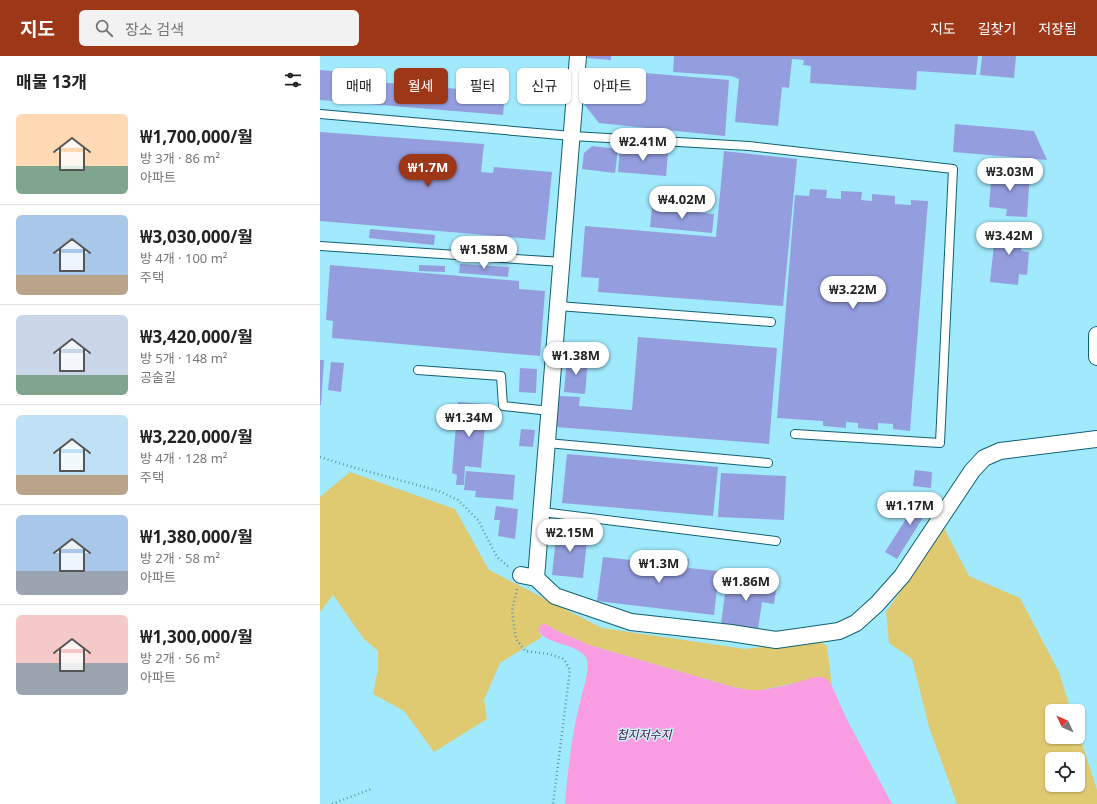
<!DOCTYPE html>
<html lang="ko">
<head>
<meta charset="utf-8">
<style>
	:root { --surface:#fff; --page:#f2f2f2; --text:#222; --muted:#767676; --line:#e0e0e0; --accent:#9e3718 }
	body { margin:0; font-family:"Noto Sans","Noto Sans KR",sans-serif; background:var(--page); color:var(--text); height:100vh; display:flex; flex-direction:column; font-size:15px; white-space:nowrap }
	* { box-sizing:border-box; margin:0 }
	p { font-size:13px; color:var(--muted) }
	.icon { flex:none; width:22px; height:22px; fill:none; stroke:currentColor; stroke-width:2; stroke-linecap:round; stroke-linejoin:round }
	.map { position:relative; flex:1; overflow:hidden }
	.details { display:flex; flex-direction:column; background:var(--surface); width:320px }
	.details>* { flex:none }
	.banner { position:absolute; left:12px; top:12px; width:380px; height:36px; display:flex; gap:8px }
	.needle { width:26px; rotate:314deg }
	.tools { position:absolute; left:725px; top:648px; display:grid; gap:8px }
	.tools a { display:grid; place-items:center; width:40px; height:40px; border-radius:6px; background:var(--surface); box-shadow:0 1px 3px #0004; font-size:20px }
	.price { position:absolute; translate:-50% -34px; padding:0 9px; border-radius:14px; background:#fff; color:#222; font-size:13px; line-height:26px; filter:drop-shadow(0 1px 2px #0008) }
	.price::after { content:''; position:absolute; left:50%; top:24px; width:12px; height:9px; margin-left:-6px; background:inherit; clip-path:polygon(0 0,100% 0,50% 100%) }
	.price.on { background:var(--accent); color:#fff }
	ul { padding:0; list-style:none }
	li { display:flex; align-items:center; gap:12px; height:100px; padding:0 16px }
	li+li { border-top:1px solid var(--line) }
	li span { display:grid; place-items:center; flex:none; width:112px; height:80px; border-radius:6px; color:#555 }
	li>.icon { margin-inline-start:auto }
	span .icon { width:48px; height:48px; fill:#fffc; stroke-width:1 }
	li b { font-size:17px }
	h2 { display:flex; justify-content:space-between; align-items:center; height:48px; padding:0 16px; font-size:17px }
	.pill { padding:0 14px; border-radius:6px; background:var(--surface); box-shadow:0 1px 3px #0004; font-size:14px; line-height:36px }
	.pill.on { background:var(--accent); color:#fff }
	header { display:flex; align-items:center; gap:24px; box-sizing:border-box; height:56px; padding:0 20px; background:var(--accent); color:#fff }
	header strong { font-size:19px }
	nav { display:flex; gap:22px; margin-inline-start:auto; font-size:14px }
	.search { width:280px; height:36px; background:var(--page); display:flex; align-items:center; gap:10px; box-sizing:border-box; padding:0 14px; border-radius:6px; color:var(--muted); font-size:15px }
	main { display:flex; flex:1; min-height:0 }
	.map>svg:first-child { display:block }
</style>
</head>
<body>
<header>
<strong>지도</strong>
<div class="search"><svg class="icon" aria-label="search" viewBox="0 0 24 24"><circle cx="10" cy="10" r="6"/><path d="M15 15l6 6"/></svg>장소 검색</div>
<nav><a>지도</a><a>길찾기</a><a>저장됨</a></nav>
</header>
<main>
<section class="details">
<h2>매물 13개<svg class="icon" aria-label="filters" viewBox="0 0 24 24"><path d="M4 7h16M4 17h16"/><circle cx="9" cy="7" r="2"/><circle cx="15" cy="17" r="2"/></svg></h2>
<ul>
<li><span style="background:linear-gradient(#ffd9b3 65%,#7fa58c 0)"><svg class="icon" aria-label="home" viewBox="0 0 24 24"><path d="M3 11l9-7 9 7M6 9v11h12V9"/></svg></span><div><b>₩1,700,000/월</b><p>방 3개 · 86 m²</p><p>아파트</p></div></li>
<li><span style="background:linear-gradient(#a9c7e8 75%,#b9a48a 0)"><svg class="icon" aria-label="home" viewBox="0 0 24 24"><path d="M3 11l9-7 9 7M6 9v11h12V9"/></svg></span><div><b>₩3,030,000/월</b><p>방 4개 · 100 m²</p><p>주택</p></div></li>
<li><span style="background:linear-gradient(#c9d6e8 75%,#7fa58c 0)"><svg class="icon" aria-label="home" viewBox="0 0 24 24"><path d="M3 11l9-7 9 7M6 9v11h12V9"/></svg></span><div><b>₩3,420,000/월</b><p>방 5개 · 148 m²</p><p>공술길</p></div></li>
<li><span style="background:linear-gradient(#bfe0f5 75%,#b9a48a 0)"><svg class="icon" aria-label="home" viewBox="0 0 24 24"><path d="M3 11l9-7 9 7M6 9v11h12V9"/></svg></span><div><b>₩3,220,000/월</b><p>방 4개 · 128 m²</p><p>주택</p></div></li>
<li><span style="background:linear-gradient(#a9c7e8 70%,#9aa5b1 0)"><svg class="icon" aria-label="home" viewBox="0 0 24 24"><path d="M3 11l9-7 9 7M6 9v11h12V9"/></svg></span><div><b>₩1,380,000/월</b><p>방 2개 · 58 m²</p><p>아파트</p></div></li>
<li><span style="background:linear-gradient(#f6c9c9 60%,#9aa5b1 0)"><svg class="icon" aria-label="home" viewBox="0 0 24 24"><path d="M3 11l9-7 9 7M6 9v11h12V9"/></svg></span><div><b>₩1,300,000/월</b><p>방 2개 · 56 m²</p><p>아파트</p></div></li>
</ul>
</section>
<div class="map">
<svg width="777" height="748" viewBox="0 0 777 748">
	<rect width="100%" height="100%" fill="#a1e9fd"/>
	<path fill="#dfca71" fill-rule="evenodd" d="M30 416 135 453 169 514 282 572 425 593 497 584 507 590 512 630 502 621 442 634H429L413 631 269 589 237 575 226 568 218 574 222 581 180 607 164 644 167 663 114 696 84 655 53 638 58 613V595L44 583 13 539 0 556V441Z
		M624 472 649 520 700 542 739 616 751 655H732V681H758V675L777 734V748H637L609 671 592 603 569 587 566 556ZM732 703H758V729H732Z"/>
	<path fill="#f99ce2" d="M226 568 237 575 269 589 413 631 429 634H442L468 629 495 621H502L508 624 512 630 526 662 572 748H245C248 713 252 676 261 642 263 633 272 608 265 600 253 586 228 590 218 574L221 569Z"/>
	<path fill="#949edf" d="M266 0H291V4L266 2Z
		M354 0H658L656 19 597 15 596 34 490 27 491 10 483 9 484 4 472 3 469 32 462 31 458 70 415 66 419 23 411 20 353 16Z
		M662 0H696L694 22 660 19Z
		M265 12 409 24 405 80 279 67 260 43Z
		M0 14 24 16 23 23 185 37 183 59 0 44Z
		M635 68 714 75 727 104 633 96Z
		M0 76 164 88 161 116 173 117 174 111 232 116 225 184 0 165Z
		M272 90 298 93 295 117 262 113 264 97Z
		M300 93 348 97 346 120 298 116Z
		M404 95 477 103 463 250 278 236 279 222 261 221 265 170 396 181Z
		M672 113 710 116 707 161 686 160 687 153 669 151Z
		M490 133 507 134 506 142 521 143V135L542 136 541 144 552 145V138L575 140V148L591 149V144L608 145 590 375 573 373V368L558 367V374L538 372V367L526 366V372L503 370V365L457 362 475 139 489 140Z
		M332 152 394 158 392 177 330 171Z
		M676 169 704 172 701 195 709 196 707 219 699 218 698 229 670 226Z
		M50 173 115 179 114 189 49 182Z
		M140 208 189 211 188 221 139 217Z
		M10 209 199 225V233L225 235 220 300 12 282 13 265 6 264Z
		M99 209 125 210V216L99 215Z
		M318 281 457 292 449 388 236 371 239 340 260 341 259 350 312 354Z
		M247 302 268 304 265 338 244 336Z
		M0 304H4L1 349H0Z
		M11 306 24 307 21 336 8 334Z
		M200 312 217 313 216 337 199 336Z
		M138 346 167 348 161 412 145 410 144 429H136L137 419 132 417Z
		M201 373 215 374 213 391 199 390Z
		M247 398 398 411 393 460 242 447Z
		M595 414 612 416 611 432 593 430Z
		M146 415 195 419 193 444 155 441 156 435 144 434Z
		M401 417 466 420 464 464 398 461Z
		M603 436 614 444 577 503 565 496Z
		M176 450 198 453 195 483 178 480 180 464H174Z
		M237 473 268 475 263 522 232 519Z
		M331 498 369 503 368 512 399 515 394 559 277 545 283 501 330 506Z
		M407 522 457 528 454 548 442 546 438 573 401 568Z"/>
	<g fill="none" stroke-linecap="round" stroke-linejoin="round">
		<g stroke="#106172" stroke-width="10">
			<path id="lane" d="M0 58 252 80 429 90 633 113 620 387 475 378
				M0 190 242 206
				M238 250 451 266
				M98 314 181 320 183 350 230 355
				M227 387 448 407
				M222 456 456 485"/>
		</g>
		<g stroke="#106172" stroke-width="18">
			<path id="street" d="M777 279V301
				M201 519 216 522 235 540 311 566 411 577 456 584 519 575 536 567 557 548 582 520 652 415 664 402 680 395 777 383
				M216 522 258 0"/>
		</g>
		<path stroke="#5e99a9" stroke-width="2.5" stroke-dasharray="1 3" stroke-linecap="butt" d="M0 401 32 411 119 435 138 444 158 464 177 501 189 511
			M197 533 192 555 196 583 205 595 229 598 244 603 250 614 233 748
			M12 748 51 733"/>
		<use href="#lane" stroke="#fff" stroke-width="8"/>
		<use href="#street" stroke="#fff" stroke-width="16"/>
	</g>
	<g text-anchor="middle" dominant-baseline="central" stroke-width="3" stroke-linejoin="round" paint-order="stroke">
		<g font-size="12" font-style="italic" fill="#49113e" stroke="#cdf0f9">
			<text x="324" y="678">첩지저수지</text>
		</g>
	</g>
</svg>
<div class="tools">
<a><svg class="needle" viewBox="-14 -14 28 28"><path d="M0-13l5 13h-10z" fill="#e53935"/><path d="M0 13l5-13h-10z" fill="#767676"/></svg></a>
<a><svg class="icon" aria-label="locate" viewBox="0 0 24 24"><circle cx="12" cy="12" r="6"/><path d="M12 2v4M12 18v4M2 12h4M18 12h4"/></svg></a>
</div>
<b class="price" style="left:323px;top:106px">₩2.41M</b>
<b class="price on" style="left:108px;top:132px">₩1.7M</b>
<b class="price" style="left:690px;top:136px">₩3.03M</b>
<b class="price" style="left:362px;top:164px">₩4.02M</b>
<b class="price" style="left:689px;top:200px">₩3.42M</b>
<b class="price" style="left:164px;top:214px">₩1.58M</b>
<b class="price" style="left:533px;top:254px">₩3.22M</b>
<b class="price" style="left:256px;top:320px">₩1.38M</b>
<b class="price" style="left:149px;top:382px">₩1.34M</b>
<b class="price" style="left:590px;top:470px">₩1.17M</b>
<b class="price" style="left:250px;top:497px">₩2.15M</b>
<b class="price" style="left:339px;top:528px">₩1.3M</b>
<b class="price" style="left:426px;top:546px">₩1.86M</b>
<div class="banner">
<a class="pill">매매</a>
<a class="pill on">월세</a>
<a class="pill">필터</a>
<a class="pill">신규</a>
<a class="pill">아파트</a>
</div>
</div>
</main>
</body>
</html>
